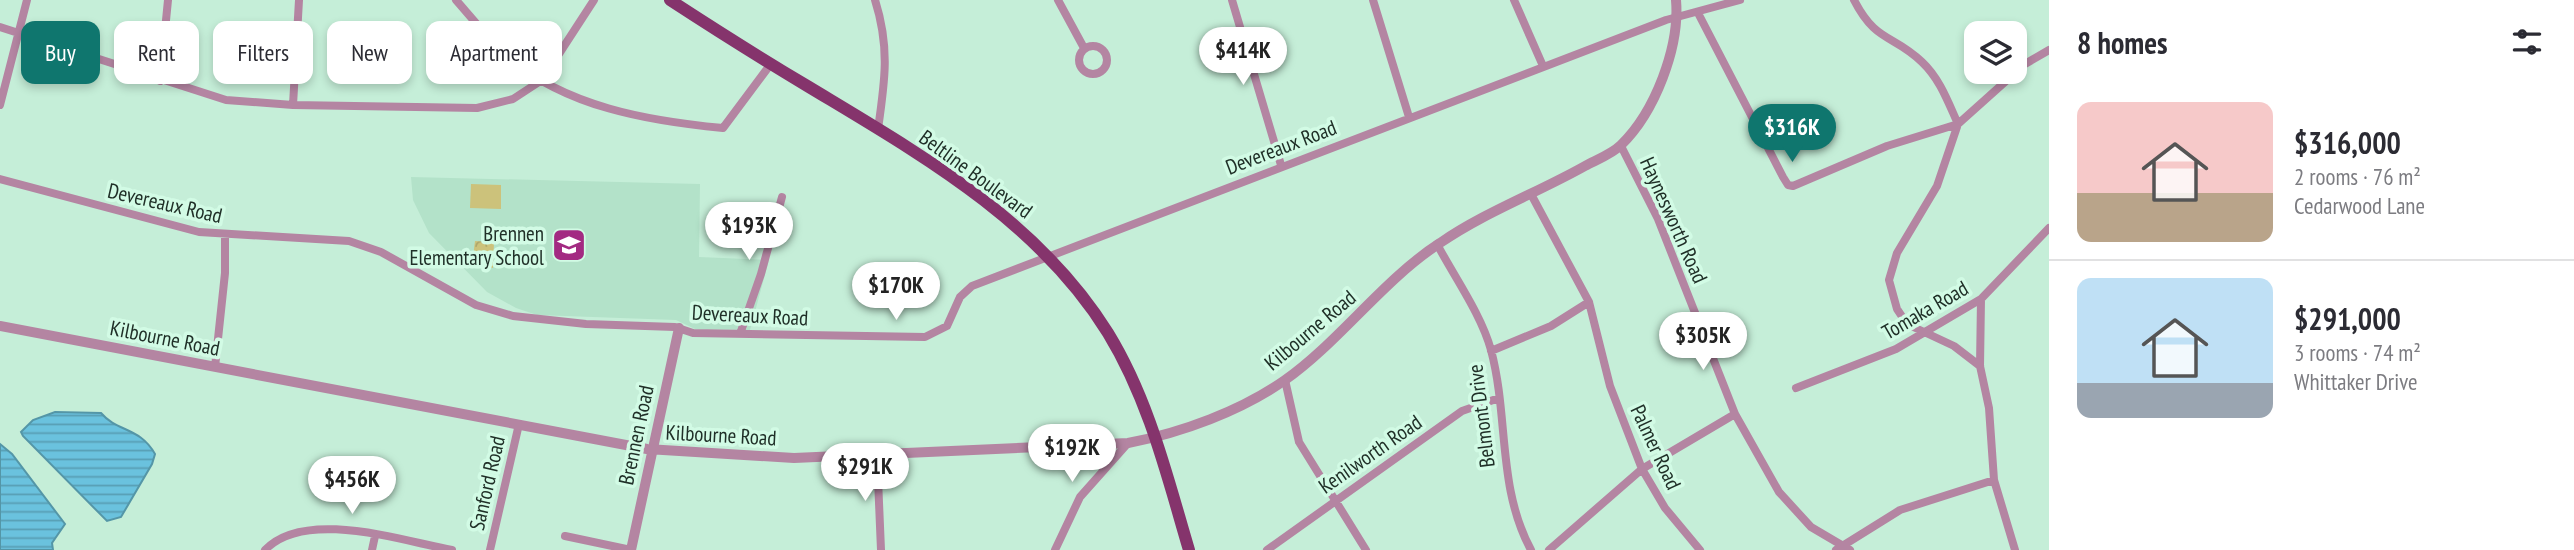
<!DOCTYPE html>
<html lang="en">
<head>
<meta charset="utf-8">
<style>
	:root { --surface:#fff; --page:#f2f2f3; --text:#2b2b33; --muted:#7c7c81; --line:#e1e1e2; --accent:#0f766e }
	body { margin:0; font-family:"PT Sans Narrow",sans-serif; background:var(--page); color:var(--text); height:100vh; display:flex; flex-direction:column; font-size:26px; white-space:nowrap }
	* { box-sizing:border-box; margin:0 }
	p { font-size:23px; color:var(--muted) }
	.icon { flex:none; width:38px; height:38px; fill:none; stroke:currentColor; stroke-width:2; stroke-linecap:round; stroke-linejoin:round }
	.map { position:relative; flex:1; overflow:hidden }
	.sheet { display:flex; flex-direction:column; background:var(--surface); width:525px }
	.sheet>* { flex:none }
	.guide { position:absolute; left:21px; top:21px; width:665px; height:63px; display:flex; gap:14px }
	.fabs { position:absolute; left:1964px; top:21px; display:grid; gap:14px }
	.fabs a { display:grid; place-items:center; width:63px; height:63px; border-radius:14px; background:var(--surface); box-shadow:0 4px 10px #0003; font-size:35px }
	.price { position:absolute; translate:-50% -60px; padding:0 16px; border-radius:24px; background:#fff; color:#222; font-size:23px; line-height:46px; filter:drop-shadow(0 2px 4px #0008) }
	.price::after { content:''; position:absolute; left:50%; top:42px; width:21px; height:16px; margin-left:-10px; background:inherit; clip-path:polygon(0 0,100% 0,50% 100%) }
	.price.active { background:var(--accent); color:#fff }
	ul { padding:0; list-style:none }
	li { display:flex; align-items:center; gap:21px; height:175px; padding:0 28px }
	li+li { border-top:2px solid var(--line) }
	li span { display:grid; place-items:center; flex:none; width:196px; height:140px; border-radius:14px; color:#555 }
	li>.icon { margin-inline-start:auto }
	span .icon { width:84px; height:84px; fill:#fffc; stroke-width:1 }
	li b { font-size:30px }
	h2 { display:flex; justify-content:space-between; align-items:center; height:84px; padding:0 28px; font-size:30px }
	.tag { padding:0 24px; border-radius:14px; background:var(--surface); box-shadow:0 4px 10px #0003; font-size:24px; line-height:63px }
	.tag.active { background:var(--accent); color:#fff }
	main { display:flex; flex:1; min-height:0 }
	.map>svg:first-child { display:block }
</style>
</head>
<body>
<main>
<div class="map">
<svg width="2049" height="550" viewBox="0 0 2049 550">
	<defs>
		<pattern id="park-crowns" width="20" height="18" patternUnits="userSpaceOnUse" patternTransform="scale(1.75)"><rect width="20" height="18" fill="#ccc27b"/><path d="M2 6a3 3 0 1 1 6 0M12 15a3 3 0 1 1 6 0" fill="none" stroke="#afa76a"/></pattern>
		<pattern id="water-rules" width="6" height="5" patternUnits="userSpaceOnUse" patternTransform="scale(1.75)"><rect width="6" height="5" fill="#6ac2de"/><path d="M0 2.5h6" fill="none" stroke="#579eb4"/></pattern>
	</defs>
	<rect width="100%" height="100%" fill="#c5eed8"/>
	<path fill="#b3e2c9" d="M411 177 700 184 699 257 769 260 750 330 695 329 676 320 537 315 516 308 487 292 429 233 413 200Z"/>
	<path fill="url(#park-crowns)" d="M475 241 494 242 493 268 472 265Z"/>
	<path fill="#ccc27b" d="M471 184 501 185V209L470 208Z"/>
	<path fill="url(#water-rules)" stroke="#5496a7" stroke-width="2" d="M55 412 101 413C117 432 140 427 155 454L152 464 121 517 107 521 23 436 21 432 33 420Z
		M0 444 12 454 65 524 52 543 53 550H0Z"/>
	<g fill="none" stroke-linecap="round" stroke-linejoin="round">
		<path stroke="#b485a2" stroke-width="8" d="M456 0C472 18 488 39 507 56 565 107 649 121 723 128L770 65
			M875 0C890 47 885 81 878 129
			M1058 0 1084 48
			M1232 0 1281 165
			M1373 0 1409 117
			M1514 0 1543 66
			M1698 13 1783 177 1788 185 1793 186 1887 146 1958 124C1948 102 1940 79 1922 62 1893 34 1876 43 1854 0
			M0 27 226 100 293 105 477 108 513 99 542 80 594 0
			M1079 60a14 14 0 1 1 28 0a14 14 0 1 1-28 0Z
			M160 81 168 0
			M0 105 27 0
			M293 105 299 0
			M1621 146 1658 219 1735 414 1779 492 1811 527 1850 550
			M0 179 199 232 349 241 381 252 476 305 513 316 586 324 675 327 693 333 925 337 947 326 960 297 972 286 1666 20 1740 0
			M1532 196 1589 302 1610 386 1642 469 1665 508 1700 550
			M1437 244C1455 278 1481 314 1491 350 1509 418 1497 487 1531 550
			M1981 299 1980 366 1989 408 1994 480 2015 550
			M740 334 761 274 782 197
			M1491 351 1551 326 1589 302
			M1980 366 1954 346 1907 324 1897 309 1889 280 1897 253 1937 186 1958 124 2025 64 2049 50
			M215 367 225 273V235
			M1285 380 1299 442 1366 550
			M1796 388 1896 349 1981 299 2049 228
			M877 455 881 550
			M565 536 631 550
			M265 550C305 508 402 541 452 550
			M372 550 375 536
			M490 550 519 424
			M1055 550 1080 497 1128 443
			M1267 550 1462 411 1499 398
			M1549 550 1642 469 1735 414
			M1836 550 1900 510 1994 480"/>
		<path stroke="#b485a2" stroke-width="10" d="M0 326 647 449 794 458 1128 443C1181 433 1241 411 1285 380 1339 342 1384 279 1440 243 1485 212 1537 193 1585 166 1596 160 1612 154 1621 145 1655 112 1680 47 1676 0
			M631 550 679 328"/>
		<path stroke="#85346c" stroke-width="12" d="M670 0C716 30 762 59 809 87 920 154 1038 220 1108 333 1149 400 1167 476 1189 550"/>
	</g>
	<defs>
		<g id="school-square" transform="scale(1.75)"><rect x="-9" y="-9" width="18" height="18" rx="4" fill="#a32a82" stroke="#d2fbe5"/><path d="M0-5L7-2L0 1L-7-2ZM-4 1L0 2.5L4 1V4Q0 6-4 4Z" fill="#fff"/></g>
	</defs>
	<g fill-rule="evenodd">
		<use href="#school-square" x="569" y="245"/>
	</g>
	<g text-anchor="middle" dominant-baseline="central" stroke-width="7" stroke-linejoin="round" paint-order="stroke">
		<g font-size="21" fill="#203028" stroke="#d2fbe5">
			<text transform="translate(1281 147) rotate(-21)">Devereaux Road</text>
			<text transform="translate(976 174) rotate(36)">Beltline Boulevard</text>
			<text transform="translate(165 203) rotate(13)">Devereaux Road</text>
			<text transform="translate(1674 220) rotate(66)">Haynesworth Road</text>
			<text transform="translate(1925 310) rotate(-30)">Tomaka Road</text>
			<text transform="translate(750 315) rotate(3)">Devereaux Road</text>
			<text transform="translate(1310 330) rotate(-40)">Kilbourne Road</text>
			<text transform="translate(165 338) rotate(11)">Kilbourne Road</text>
			<text transform="translate(1481 416) rotate(-97)">Belmont Drive</text>
			<text transform="translate(636 435) rotate(-78)">Brennen Road</text>
			<text transform="translate(721 435) rotate(3)">Kilbourne Road</text>
			<text transform="translate(1656 447) rotate(65)">Palmer Road</text>
			<text transform="translate(1370 454) rotate(-35)">Kenilworth Road</text>
			<text transform="translate(487 483) rotate(-77)">Sanford Road</text>
		</g>
		<g font-size="21" fill="#203028" stroke="#d2fbe5" text-anchor="end">
			<text x="544" y="233">Brennen<tspan x="544" dy="24">Elementary School</tspan></text>
		</g>
	</g>
</svg>
<div class="fabs">
<a><svg class="icon" aria-label="layers" viewBox="0 0 24 24"><path d="M12 4l9 5-9 5-9-5zM3 14l9 5 9-5"/></svg></a>
</div>
<b class="price" style="left:1243px;top:87px">$414K</b>
<b class="price active" style="left:1792px;top:164px">$316K</b>
<b class="price" style="left:749px;top:262px">$193K</b>
<b class="price" style="left:896px;top:322px">$170K</b>
<b class="price" style="left:1703px;top:372px">$305K</b>
<b class="price" style="left:1072px;top:484px">$192K</b>
<b class="price" style="left:865px;top:503px">$291K</b>
<b class="price" style="left:352px;top:516px">$456K</b>
<div class="guide">
<a class="tag active">Buy</a>
<a class="tag">Rent</a>
<a class="tag">Filters</a>
<a class="tag">New</a>
<a class="tag">Apartment</a>
</div>
</div>
<section class="sheet">
<h2>8 homes<svg class="icon" aria-label="filters" viewBox="0 0 24 24"><path d="M4 7h16M4 17h16"/><circle cx="9" cy="7" r="2"/><circle cx="15" cy="17" r="2"/></svg></h2>
<ul>
<li><span style="background:linear-gradient(#f6c9c9 65%,#b9a48a 0)"><svg class="icon" aria-label="home" viewBox="0 0 24 24"><path d="M3 11l9-7 9 7M6 9v11h12V9"/></svg></span><div><b>$316,000</b><p>2 rooms · 76 m²</p><p>Cedarwood Lane</p></div></li>
<li><span style="background:linear-gradient(#bfe0f5 75%,#9aa5b1 0)"><svg class="icon" aria-label="home" viewBox="0 0 24 24"><path d="M3 11l9-7 9 7M6 9v11h12V9"/></svg></span><div><b>$291,000</b><p>3 rooms · 74 m²</p><p>Whittaker Drive</p></div></li>
</ul>
</section>
</main>
</body>
</html>
